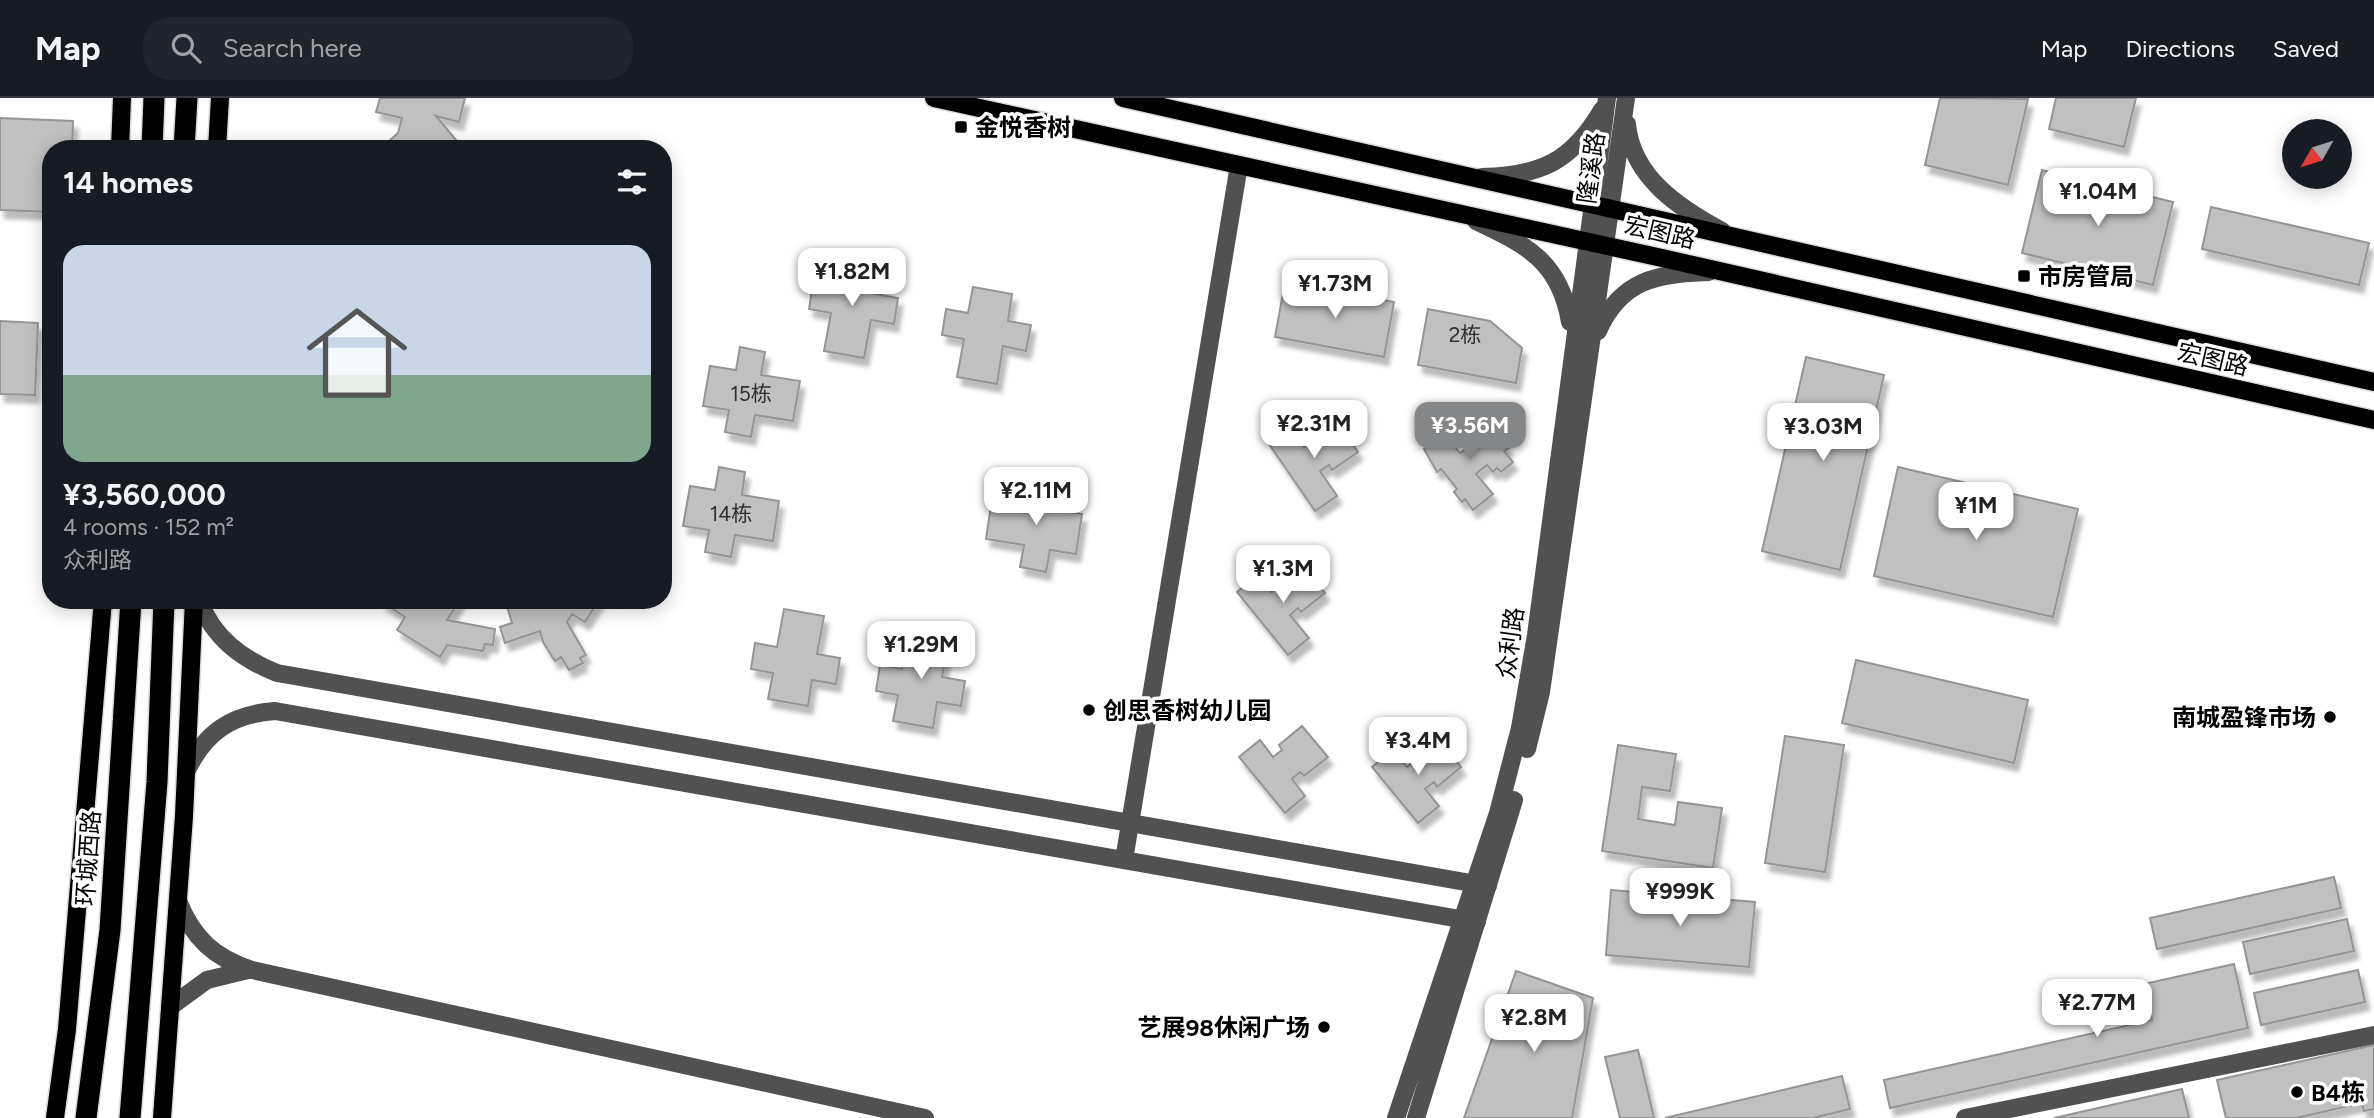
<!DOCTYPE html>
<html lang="en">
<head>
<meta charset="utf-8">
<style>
	:root { --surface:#171b24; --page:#20242c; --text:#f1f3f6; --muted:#9ea1a6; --line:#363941; --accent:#858687 }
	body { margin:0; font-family:Figtree,"Noto Sans SC",sans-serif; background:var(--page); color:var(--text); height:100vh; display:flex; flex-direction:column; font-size:26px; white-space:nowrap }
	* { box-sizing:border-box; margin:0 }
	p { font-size:23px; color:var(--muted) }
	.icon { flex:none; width:38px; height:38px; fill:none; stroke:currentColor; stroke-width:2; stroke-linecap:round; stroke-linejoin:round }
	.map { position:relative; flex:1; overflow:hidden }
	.panel { position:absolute; left:42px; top:42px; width:630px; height:469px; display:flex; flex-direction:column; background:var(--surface); border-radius:28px; box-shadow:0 4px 18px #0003 }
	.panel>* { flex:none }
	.needle { width:46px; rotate:231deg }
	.fabs { position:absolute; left:2282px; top:21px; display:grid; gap:14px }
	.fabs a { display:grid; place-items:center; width:70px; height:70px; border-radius:50%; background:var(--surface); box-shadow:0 4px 18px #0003; font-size:35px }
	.price { position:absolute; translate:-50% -60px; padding:0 16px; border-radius:14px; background:#fff; color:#222; font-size:23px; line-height:46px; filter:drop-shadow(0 2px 4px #0008) }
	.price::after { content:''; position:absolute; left:50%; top:42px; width:21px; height:16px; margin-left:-10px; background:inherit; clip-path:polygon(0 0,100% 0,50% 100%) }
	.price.on { background:var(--accent); color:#fff }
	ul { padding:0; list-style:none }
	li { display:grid; align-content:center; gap:14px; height:371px; padding:0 21px }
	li+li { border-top:2px solid var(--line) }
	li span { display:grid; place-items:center; height:217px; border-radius:21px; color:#555 }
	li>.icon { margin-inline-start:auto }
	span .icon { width:126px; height:126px; fill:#fffc; stroke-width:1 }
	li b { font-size:30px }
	h2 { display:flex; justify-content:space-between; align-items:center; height:84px; padding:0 21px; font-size:30px }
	header { display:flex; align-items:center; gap:42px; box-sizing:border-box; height:98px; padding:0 35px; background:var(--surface); border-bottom:2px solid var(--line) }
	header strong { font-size:33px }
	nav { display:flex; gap:38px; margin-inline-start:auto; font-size:24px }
	.search { width:490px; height:63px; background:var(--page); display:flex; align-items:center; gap:18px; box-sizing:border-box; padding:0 24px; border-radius:28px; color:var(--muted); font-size:26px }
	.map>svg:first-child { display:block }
</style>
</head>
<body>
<header>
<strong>Map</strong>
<div class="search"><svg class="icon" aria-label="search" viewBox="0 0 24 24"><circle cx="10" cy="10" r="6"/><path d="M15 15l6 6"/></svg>Search here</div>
<nav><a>Map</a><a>Directions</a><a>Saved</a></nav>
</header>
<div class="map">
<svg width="2374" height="1020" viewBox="0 0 2374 1020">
	<defs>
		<filter id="shadow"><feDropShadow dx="4.5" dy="8" stdDeviation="2" flood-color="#0004"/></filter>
	</defs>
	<rect width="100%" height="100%" fill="#fff"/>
	<path fill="#c0c0c0" stroke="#959595" stroke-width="2" filter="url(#shadow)" d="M380 0H465L459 24 436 18 456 42 446 51H380L398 35 402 20 376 14Z
		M1940 0 2028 1 2008 87 1925 67Z
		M2056 0H2136L2124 49 2049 31Z
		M0 20 73 23 72 51H51V114L0 112Z
		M2042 72 2173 104 2153 187 2022 155Z
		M2211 109 2369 145 2359 187 2202 151Z
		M840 163 880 170 875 196 898 200 894 226 871 222 864 260 824 253 831 215 809 211 813 185 835 189Z
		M1285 184 1394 204 1384 259 1275 239Z
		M973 189 1012 196 1008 223 1031 227 1026 253 1003 248 997 286 957 279 964 241 942 237 946 211 968 215Z
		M1428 211 1490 223 1522 250 1516 285 1418 267Z
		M0 223 38 225 35 297 0 296Z
		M740 249 765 254 761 277 800 283 793 323 755 317 751 339 725 334 729 312 703 308 710 268 736 272Z
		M1806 259 1884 277 1840 472 1762 453Z
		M1335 321 1358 354 1332 372 1329 367 1320 373 1337 398 1315 413 1269 346 1292 331 1304 349 1313 343 1310 338Z
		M1479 322 1488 333 1492 329 1509 350 1504 353 1513 364 1501 374 1497 370 1493 374 1487 367 1476 376 1493 396 1473 412 1465 401 1462 404 1454 394 1457 391 1441 371 1437 374 1424 351 1444 335 1460 355 1471 347 1465 340 1470 336 1466 332Z
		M719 369 745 374 742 397 779 403 773 443 735 437 731 459 705 454 709 432 683 428 690 388 715 392Z
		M1898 369 2078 411 2053 519 1874 478Z
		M1034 384 1060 389 1056 412 1082 416 1076 456 1050 452 1046 474 1020 469 1024 447 986 441 992 401 1030 407Z
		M1300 464 1325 495 1301 514 1298 510 1290 517 1309 540 1288 557 1237 494 1258 477 1271 494 1280 487 1276 483Z
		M384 502H460L447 522 495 531 493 547 485 546 483 553 447 547 440 559 397 532 405 519 382 504Z
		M522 502H599L585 524 572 516 567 524 586 557 580 560 583 565 569 572 561 559 555 563 543 544 540 533 505 545 500 529 512 525 507 508Z
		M784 511 824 518 817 556 840 560 836 586 812 582 808 608 768 601 773 575 751 571 755 545 777 549Z
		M909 533 949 540 942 579 965 583 961 608 937 604 933 630 893 623 898 597 876 593 880 567 902 571Z
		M1856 562 2028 602 2014 665 1842 625Z
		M1302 628 1328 659 1304 678 1300 674 1292 681 1305 698 1285 715 1239 659 1260 642 1273 659 1282 652 1279 647Z
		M1436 638 1461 669 1437 689 1434 684 1425 691 1439 708 1418 725 1372 669 1393 652 1407 669 1415 662 1412 658Z
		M1785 638 1844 647 1825 774 1765 765Z
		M1618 647 1676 656 1670 693 1642 689 1638 721 1675 727 1678 704 1722 710 1713 770 1602 753Z
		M2334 779 2341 810 2157 851 2150 820Z
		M1611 792 1755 804 1749 869 1606 857Z
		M2347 821 2354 853 2250 876 2243 844Z
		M2234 866 2248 930 1890 1010 1884 982 2152 922 2144 886Z
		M2358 872 2365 904 2261 927 2254 895Z
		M1516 873 1593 900 1572 1020H1464Z
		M2374 947V1011L2364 1013 2362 1005 2296 1020H2226L2217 982Z
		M1638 952 1654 1020H1620L1605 959Z
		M1842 978 1850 1011 1813 1020H1665Z
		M2182 991 2189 1020H2054Z"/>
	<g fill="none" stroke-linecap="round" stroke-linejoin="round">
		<g stroke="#dbdbdb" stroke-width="21">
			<path id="major" d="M934 0 1662 160 2374 322
				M1123 0 2374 284
				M120 51 122 0
				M217 51 220 0
				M55 1020 67 931 103 502
				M162 1020 184 718 194 502"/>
		</g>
		<g stroke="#dbdbdb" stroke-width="24">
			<path id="highway" d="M152 51 154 0
				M184 51 187 0
				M86 1020 110 832 131 502
				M130 1020 157 684 164 502"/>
		</g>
		<path stroke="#515151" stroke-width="18" d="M1627 26C1632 79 1679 110 1722 133
			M1482 79C1541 78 1572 63 1602 12
			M1476 123C1527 147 1560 164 1570 224
			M1598 233C1621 181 1657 176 1709 174
			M199 502C213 540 242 561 277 575L1488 788
			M1527 651 1541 594 1626 0
			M186 674C205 634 232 616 275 613L1477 824
			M1124 762 1239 67
			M178 803C193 840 214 860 252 872L925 1020
			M170 909 207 882 248 872
			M1396 1020 1498 715 1520 630 1536 537 1607 0
			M1416 1020 1514 702
			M1965 1020 2374 937"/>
		<use href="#major" stroke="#000" stroke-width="18"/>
		<use href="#highway" stroke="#000" stroke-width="21"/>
	</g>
	<g fill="#000" stroke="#fff" stroke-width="2.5">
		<rect x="954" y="22" width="14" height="14" rx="3.5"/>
		<rect x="2017" y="171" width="14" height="14" rx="3.5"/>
		<circle cx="1089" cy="612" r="7"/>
		<circle cx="2330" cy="619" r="7"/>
		<circle cx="1324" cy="929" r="7"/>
		<circle cx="2297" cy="994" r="7"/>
	</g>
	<g text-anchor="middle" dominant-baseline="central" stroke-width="7" stroke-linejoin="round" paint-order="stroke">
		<g font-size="21" fill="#303030">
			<text x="1465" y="236">2栋</text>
			<text x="751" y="295">15栋</text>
			<text x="731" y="415">14栋</text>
		</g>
		<g font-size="24" font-weight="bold" fill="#000" stroke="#fff" text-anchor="start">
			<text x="975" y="29">金悦香树</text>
			<text x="2038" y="178">市房管局</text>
			<text x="1103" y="612">创思香树幼儿园</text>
			<text x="2316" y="619" text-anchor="end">南城盈锋市场</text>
			<text x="1310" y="929" text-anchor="end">艺展98休闲广场</text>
			<text x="2311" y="994">B4栋</text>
		</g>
		<g font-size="24" fill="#000" stroke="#fff">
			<text transform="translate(1591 70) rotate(-82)">隆溪路</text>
			<text transform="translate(1660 134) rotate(13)">宏图路</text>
			<text transform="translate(2213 261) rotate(13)">宏图路</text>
			<text transform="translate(1510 545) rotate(-82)">众利路</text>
			<text transform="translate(88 760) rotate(-86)">环城西路</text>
		</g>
	</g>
</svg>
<div class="fabs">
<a><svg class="needle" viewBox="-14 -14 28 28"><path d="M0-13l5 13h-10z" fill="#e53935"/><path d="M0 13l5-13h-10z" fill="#9ea1a6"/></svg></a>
</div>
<b class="price" style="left:2098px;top:130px">¥1.04M</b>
<b class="price" style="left:852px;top:210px">¥1.82M</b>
<b class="price" style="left:1335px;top:222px">¥1.73M</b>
<b class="price" style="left:1314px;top:362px">¥2.31M</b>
<b class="price on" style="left:1470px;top:364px">¥3.56M</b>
<b class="price" style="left:1823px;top:365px">¥3.03M</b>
<b class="price" style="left:1036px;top:429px">¥2.11M</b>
<b class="price" style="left:1976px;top:444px">¥1M</b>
<b class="price" style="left:1283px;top:507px">¥1.3M</b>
<b class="price" style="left:921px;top:583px">¥1.29M</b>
<b class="price" style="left:1418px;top:679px">¥3.4M</b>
<b class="price" style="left:1680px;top:830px">¥999K</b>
<b class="price" style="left:2097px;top:941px">¥2.77M</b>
<b class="price" style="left:1534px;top:956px">¥2.8M</b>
<section class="panel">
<h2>14 homes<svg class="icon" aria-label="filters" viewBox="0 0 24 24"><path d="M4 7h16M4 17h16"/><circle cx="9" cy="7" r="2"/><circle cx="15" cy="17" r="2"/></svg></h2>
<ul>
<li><span style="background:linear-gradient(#c9d6e8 60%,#7fa58c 0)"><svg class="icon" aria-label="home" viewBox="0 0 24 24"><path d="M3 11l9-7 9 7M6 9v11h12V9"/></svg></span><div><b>¥3,560,000</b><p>4 rooms · 152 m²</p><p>众利路</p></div></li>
</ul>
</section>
</div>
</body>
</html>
